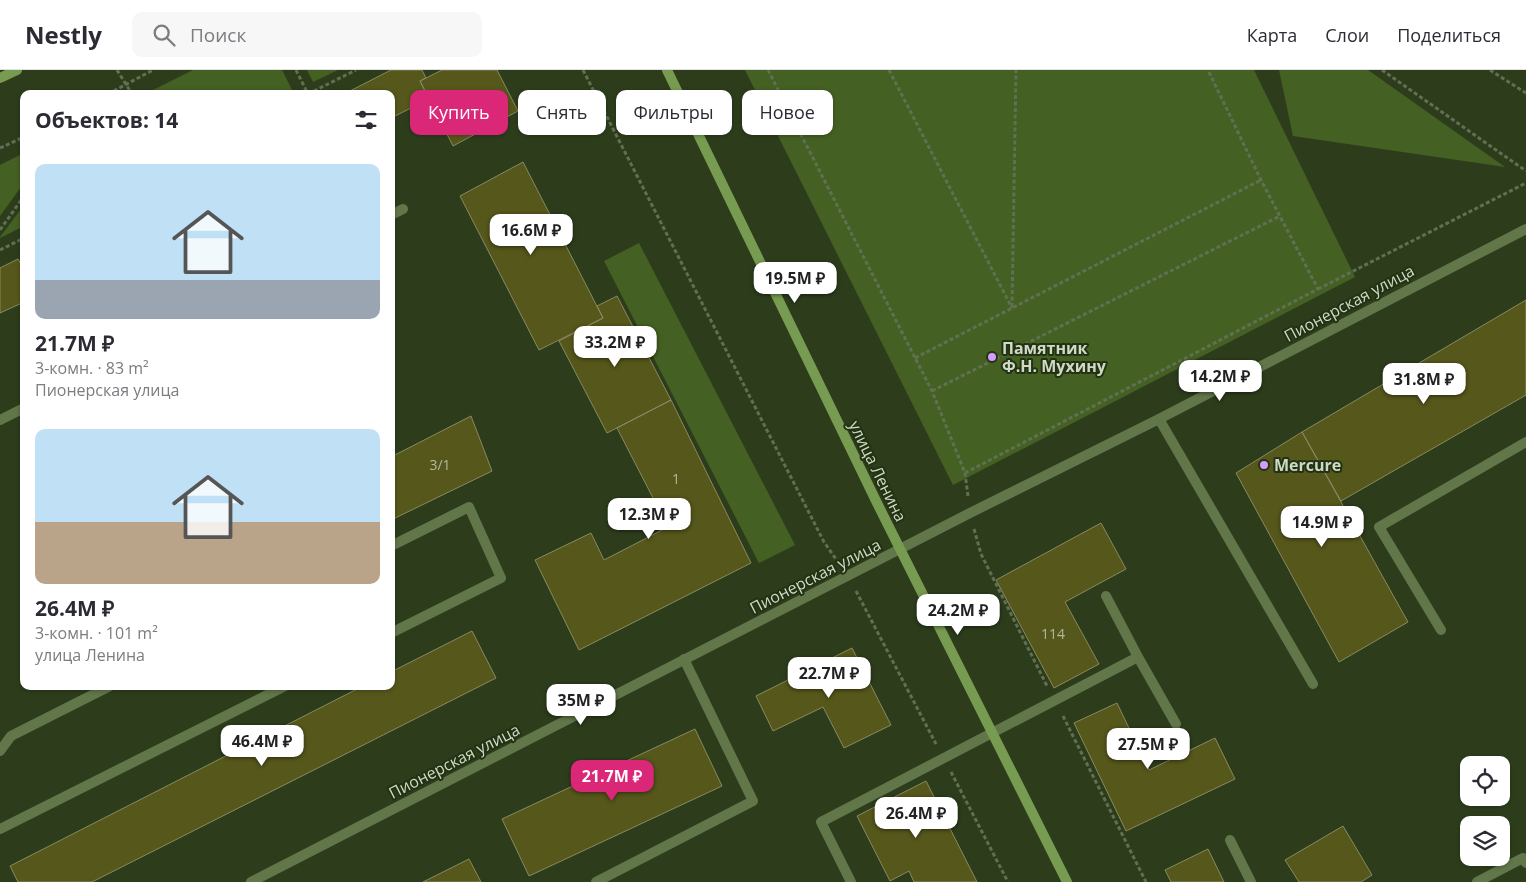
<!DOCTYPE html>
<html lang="ru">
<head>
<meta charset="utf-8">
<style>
	:root { --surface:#fff; --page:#f7f7f7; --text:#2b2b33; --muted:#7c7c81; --line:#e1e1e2; --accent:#db2777 }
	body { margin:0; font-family:"Open Sans",sans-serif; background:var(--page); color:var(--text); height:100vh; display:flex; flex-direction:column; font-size:19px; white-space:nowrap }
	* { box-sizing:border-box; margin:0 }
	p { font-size:16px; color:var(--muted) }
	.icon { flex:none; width:28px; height:28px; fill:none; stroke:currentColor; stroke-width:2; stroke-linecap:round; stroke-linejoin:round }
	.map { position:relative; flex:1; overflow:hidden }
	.side { position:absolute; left:20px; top:20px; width:375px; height:600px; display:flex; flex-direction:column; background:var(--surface); border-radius:10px; box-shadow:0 1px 4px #0004 }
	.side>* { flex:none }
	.top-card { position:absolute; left:410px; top:20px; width:475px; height:45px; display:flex; gap:10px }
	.controls { position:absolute; left:1460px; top:686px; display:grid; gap:10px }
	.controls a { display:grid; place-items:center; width:50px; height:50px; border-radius:10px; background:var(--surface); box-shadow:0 1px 4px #0004; font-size:25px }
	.price { position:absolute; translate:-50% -42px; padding:0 11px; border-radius:10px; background:#fff; color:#222; font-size:16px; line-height:32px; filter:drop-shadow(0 1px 2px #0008) }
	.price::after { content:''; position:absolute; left:50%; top:30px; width:15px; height:11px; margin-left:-8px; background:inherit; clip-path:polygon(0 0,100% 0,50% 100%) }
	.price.current { background:var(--accent); color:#fff }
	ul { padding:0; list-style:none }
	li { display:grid; align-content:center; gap:10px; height:265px; padding:0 15px }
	li span { display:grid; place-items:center; height:155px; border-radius:10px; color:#555 }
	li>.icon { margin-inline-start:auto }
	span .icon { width:90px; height:90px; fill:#fffc; stroke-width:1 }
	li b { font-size:21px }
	h2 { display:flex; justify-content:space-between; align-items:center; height:60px; padding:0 15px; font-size:21px }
	.tag { padding:0 18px; border-radius:10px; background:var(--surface); box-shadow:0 1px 4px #0004; font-size:18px; line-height:45px }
	.tag.current { background:var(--accent); color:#fff }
	header { display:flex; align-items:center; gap:30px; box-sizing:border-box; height:70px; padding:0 25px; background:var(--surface); border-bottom:1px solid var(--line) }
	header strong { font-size:24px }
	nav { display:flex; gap:28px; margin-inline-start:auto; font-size:18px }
	.search { width:350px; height:45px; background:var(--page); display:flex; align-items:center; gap:12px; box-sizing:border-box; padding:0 18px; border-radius:10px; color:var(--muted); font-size:19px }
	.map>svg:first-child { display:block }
</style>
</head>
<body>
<header>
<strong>Nestly</strong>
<div class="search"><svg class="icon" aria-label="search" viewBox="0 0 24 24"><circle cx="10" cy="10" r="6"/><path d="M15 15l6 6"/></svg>Поиск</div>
<nav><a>Карта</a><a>Слои</a><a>Поделиться</a></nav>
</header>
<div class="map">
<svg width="1526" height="812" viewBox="0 0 1526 812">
	<rect width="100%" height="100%" fill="#2d3d1c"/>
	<path fill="#446023" d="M193 0H282L293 22 289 24H145Z
		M307 0H338L313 12Z
		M745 0H1254L1355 207 953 415Z
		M1279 0H1368L1505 97 1293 66Z
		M24 83V113L0 146V95Z
		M24 135V156L0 168V167Z
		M639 173 795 475 759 493 604 191Z"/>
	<path fill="#56571b" stroke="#888a61" d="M391 0H422L426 8 420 11 429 29 391 48V24H344Z
		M442 0H497L518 41 453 76 420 11Z
		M523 92 603 248 539 280 460 126Z
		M18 189 24 200 22 207 24 232 0 243V198Z
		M617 226 671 330 607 363 559 271 603 248 597 236Z
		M1526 230V325L1341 431 1302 362Z
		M671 330 751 493 579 580 535 490 591 463 604 490 668 457 617 358Z
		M471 346 492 401 391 450V387Z
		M1302 362 1408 552 1339 592 1236 403Z
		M1101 453 1126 499 1065 532 1099 594 1054 618 996 510Z
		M472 561 496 608 92 812H18L10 796 363 616H391V602Z
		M852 578 891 655 844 678 823 637 773 661 756 626Z
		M1117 633 1149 700 1215 668 1235 709 1126 761 1074 653Z
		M695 659 722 716 529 806 502 749Z
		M926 711 977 812H914L909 801 890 811 857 746Z
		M1343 756 1372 805 1361 812H1299L1285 790Z
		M1208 779 1224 812H1171L1165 800Z
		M469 789 481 812H423Z"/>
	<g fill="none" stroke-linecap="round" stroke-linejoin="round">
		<path stroke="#617053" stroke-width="3" stroke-dasharray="4 2.5" stroke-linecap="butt" d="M117 0 132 24
			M296 0 308 24
			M583 0 824 472 838 492
			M768 0 932 321 965 403 968 426
			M889 0 1012 238
			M1382 0 1526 101
			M1490 0 1526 23
			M108 24 153 0
			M308 24 356 0
			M0 78 24 67
			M0 160 24 126
			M0 180 24 168
			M1318 219 1526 113
			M1012 237 1016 0
			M915 288 1261 110
			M932 321 1280 146
			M965 403 1318 219 1261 110 1208 0
			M974 459 981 484 1047 616
			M856 521 936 674
			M1063 646 1146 812
			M951 702 1008 812"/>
		<path stroke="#61774a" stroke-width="10" d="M391 145 403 139
			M1159 349 1313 614
			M0 350 24 338
			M391 476 469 437 501 508 391 563
			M1441 560 1379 457 1526 372
			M1138 587 1176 654
			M0 681 11 666 110 616
			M0 759 285 616
			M1230 770 1251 812
			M596 812 753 731 684 589
			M851 812 821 752 1138 587 1106 526
			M1477 812 1523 788 1526 793"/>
		<path stroke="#61774a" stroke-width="10" d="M251 812 970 443 1159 349 1526 159"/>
		<path stroke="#779b51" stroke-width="10" d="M667 0 878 435 1067 812
			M0 8 17 0"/>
	</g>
	<g fill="#d49cfc" stroke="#233212" stroke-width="2">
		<circle cx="992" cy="287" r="5"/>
		<circle cx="1264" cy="395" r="5"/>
	</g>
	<g text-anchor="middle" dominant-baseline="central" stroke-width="4" stroke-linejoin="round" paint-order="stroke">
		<g font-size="14" fill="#b1b99b">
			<text x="440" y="394">3/1</text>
			<text x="676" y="408">1</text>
			<text x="1053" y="563">114</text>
		</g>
		<g font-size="16" fill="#cfdac6" stroke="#233212">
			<text transform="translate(1349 233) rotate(-28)">Пионерская улица</text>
			<text transform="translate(878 401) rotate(64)">улица Ленина</text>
			<text transform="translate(815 506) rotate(-27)">Пионерская улица</text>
			<text transform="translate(454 691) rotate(-27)">Пионерская улица</text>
		</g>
		<g font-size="16" font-weight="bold" fill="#cfdac6" stroke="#233212" text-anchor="start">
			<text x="1002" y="278">Памятник<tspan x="1002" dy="18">Ф.Н. Мухину</tspan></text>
			<text x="1274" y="395">Mercure</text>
		</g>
	</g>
</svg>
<div class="controls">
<a><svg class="icon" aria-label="locate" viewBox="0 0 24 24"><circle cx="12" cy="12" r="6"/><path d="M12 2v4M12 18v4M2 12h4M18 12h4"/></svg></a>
<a><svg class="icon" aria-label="layers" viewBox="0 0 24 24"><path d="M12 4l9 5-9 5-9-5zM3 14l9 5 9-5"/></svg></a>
</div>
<b class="price" style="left:531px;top:186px">16.6M ₽</b>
<b class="price" style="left:795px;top:234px">19.5M ₽</b>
<b class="price" style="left:615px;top:298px">33.2M ₽</b>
<b class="price" style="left:1220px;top:332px">14.2M ₽</b>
<b class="price" style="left:1424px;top:335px">31.8M ₽</b>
<b class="price" style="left:649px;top:470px">12.3M ₽</b>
<b class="price" style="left:1322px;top:478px">14.9M ₽</b>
<b class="price" style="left:958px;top:566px">24.2M ₽</b>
<b class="price" style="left:829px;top:629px">22.7M ₽</b>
<b class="price" style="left:581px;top:656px">35M ₽</b>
<b class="price" style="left:262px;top:697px">46.4M ₽</b>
<b class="price" style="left:1148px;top:700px">27.5M ₽</b>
<b class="price current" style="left:612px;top:732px">21.7M ₽</b>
<b class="price" style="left:916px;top:769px">26.4M ₽</b>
<div class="top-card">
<a class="tag current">Купить</a>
<a class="tag">Снять</a>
<a class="tag">Фильтры</a>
<a class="tag">Новое</a>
</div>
<section class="side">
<h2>Объектов: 14<svg class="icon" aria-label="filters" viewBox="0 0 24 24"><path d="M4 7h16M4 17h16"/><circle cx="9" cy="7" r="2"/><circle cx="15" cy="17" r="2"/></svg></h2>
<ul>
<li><span style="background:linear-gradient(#bfe0f5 75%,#9aa5b1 0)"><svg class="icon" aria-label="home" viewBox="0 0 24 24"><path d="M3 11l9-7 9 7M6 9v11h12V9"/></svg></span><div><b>21.7M ₽</b><p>3-комн. · 83 m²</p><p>Пионерская улица</p></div></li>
<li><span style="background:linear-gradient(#bfe0f5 60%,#b9a48a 0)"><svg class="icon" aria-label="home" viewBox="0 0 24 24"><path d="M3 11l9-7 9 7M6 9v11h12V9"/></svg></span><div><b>26.4M ₽</b><p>3-комн. · 101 m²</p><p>улица Ленина</p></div></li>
</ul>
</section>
</div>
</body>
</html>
